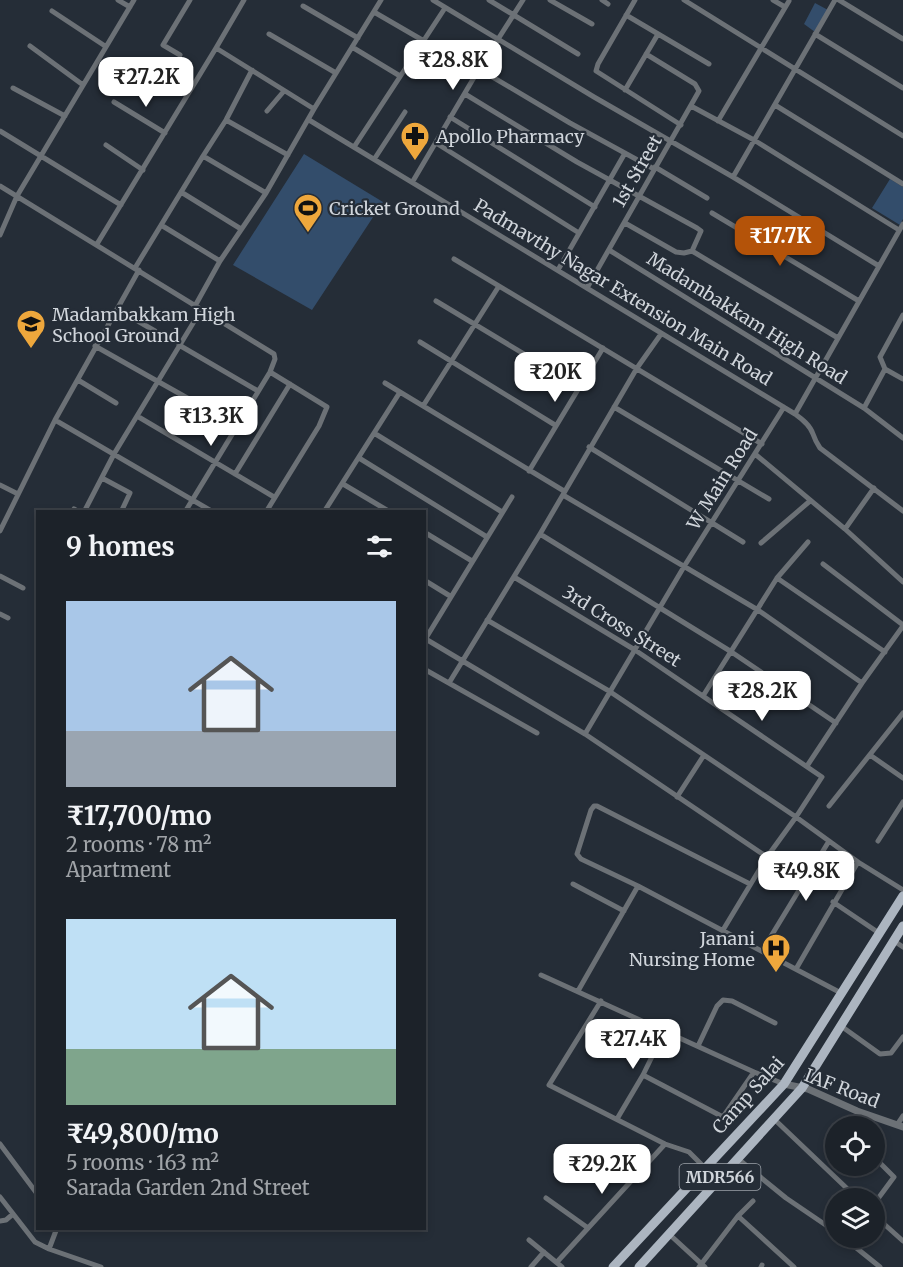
<!DOCTYPE html>
<html lang="en">
<head>
<meta charset="utf-8">
<style>
	:root { --surface:#1c2229; --page:#292f35; --text:#f1f3f6; --muted:#a0a4a8; --line:#3a3f46; --accent:#b45309 }
	body { margin:0; font-family:Merriweather,serif; background:var(--page); color:var(--text); height:100vh; display:flex; flex-direction:column; font-size:22px; white-space:nowrap }
	* { box-sizing:border-box; margin:0 }
	p { font-size:20px; color:var(--muted) }
	.icon { flex:none; width:33px; height:33px; fill:none; stroke:currentColor; stroke-width:2; stroke-linecap:round; stroke-linejoin:round }
	.map { position:relative; flex:1; overflow:hidden }
	.details { position:absolute; left:36px; top:510px; width:390px; height:720px; display:flex; flex-direction:column; background:var(--surface); border-radius:0px; box-shadow:0 3px 9px #0003,0 0 0 2px var(--line) }
	.details>* { flex:none }
	.fabs { position:absolute; left:825px; top:1116px; display:grid; gap:12px }
	.fabs a { display:grid; place-items:center; width:60px; height:60px; border-radius:50%; background:var(--surface); box-shadow:0 3px 9px #0003,0 0 0 2px var(--line); font-size:30px }
	.price { position:absolute; translate:-50% -51px; padding:0 14px; border-radius:12px; background:#fff; color:#222; font-size:20px; line-height:39px; filter:drop-shadow(0 2px 3px #0008) }
	.price::after { content:''; position:absolute; left:50%; top:36px; width:18px; height:14px; margin-left:-9px; background:inherit; clip-path:polygon(0 0,100% 0,50% 100%) }
	.price.active { background:var(--accent); color:#fff }
	ul { padding:0; list-style:none }
	li { display:grid; align-content:center; gap:12px; height:318px; padding:0 30px }
	li span { display:grid; place-items:center; height:186px; border-radius:0px; color:#555 }
	li>.icon { margin-inline-start:auto }
	span .icon { width:108px; height:108px; fill:#fffc; stroke-width:1 }
	li b { font-size:26px }
	h2 { display:flex; justify-content:space-between; align-items:center; height:72px; padding:0 30px; font-size:26px }
	.map>svg:first-child { display:block }
</style>
</head>
<body>
<div class="map">
<svg width="903" height="1267" viewBox="0 0 903 1267">
	<rect width="100%" height="100%" fill="#252d37"/>
	<path fill="#334d6b" d="M815 3 828 10 815 32 804 24Z
		M304 154 383 202 312 310 233 265Z
		M890 179 903 187V219L900 225 872 208Z"/>
	<g fill="none" stroke-linecap="round" stroke-linejoin="round">
		<path stroke="#6c7176" stroke-width="5" d="M118 0 130 7
			M433 0 594 97 733 177 879 266
			M489 0 578 54
			M550 0 592 24
			M602 0 608 4
			M635 0 598 64 596 71 681 125
			M684 0 903 136
			M773 0 785 7
			M839 0 903 39
			M303 6 358 38
			M52 11 105 46
			M374 12 424 41
			M626 15 709 64
			M269 34 336 73
			M815 34 903 88
			M30 46 83 85
			M352 47 400 76
			M216 48 244 0
			M180 55 163 45 190 0
			M137 67 187 95
			M479 69 570 123 654 169
			M13 88 65 116
			M625 90 658 34
			M465 94 577 162 697 228 701 231 692 251 838 338
			M114 102 165 133
			M775 105 903 184
			M691 106 754 140 899 230
			M267 111 284 91
			M450 117 595 207
			M226 120 288 155
			M309 120 795 414C802 419 810 425 813 434 815 440 816 442 820 448L903 511
			M718 121 789 1
			M0 131 121 205
			M436 143 579 233
			M106 145 143 170
			M354 147 445 8
			M203 156 226 120 252 70
			M375 158 405 112
			M655 167 707 198
			M733 177 835 0
			M413 181 479 69 523 0
			M0 186 274 354 275 359 270 372 185 512
			M181 192 241 229
			M712 213 859 301
			M625 223 676 252 684 253 692 251
			M161 225 220 261
			M0 235 17 196 134 0
			M97 244 216 48 314 109
			M609 250 864 408 903 438
			M454 259 762 444
			M135 268 203 156 266 193
			M558 270 625 153
			M587 288 699 91 695 84 646 54
			M436 301 579 387
			M195 306 220 261 266 193 314 109 381 0
			M117 309 155 331
			M420 342 555 425
			M179 345 258 391
			M95 346 237 426
			M885 369 880 357 903 315
			M78 380 116 403
			M385 383 564 491
			M423 406 499 286
			M614 407 769 499
			M864 408 885 369 903 379
			M795 414 903 224
			M137 416 274 497
			M55 420 213 512
			M374 433 502 512
			M589 447 743 542
			M755 454 845 529 903 582
			M359 458 487 537
			M529 471 603 348
			M235 474 290 384
			M102 478 130 493 121 512
			M343 484 390 512
			M0 485 18 494
			M563 495 758 610 862 683
			M74 509 79 512
			M84 512 114 454 201 310
			M266 512 319 426 327 407 270 372
			M324 512 400 392
			M845 529 874 488
			M0 531 55 420 139 270
			M424 532 472 561
			M540 534 730 651 836 723
			M808 542 777 578 885 652
			M761 543 810 501
			M823 564 903 625
			M0 576 23 588
			M514 577 635 650 822 777 796 817 767 857 723 930
			M424 580 450 596
			M0 614 8 618
			M487 620 609 691 796 817 858 862 903 890
			M424 638 585 734 767 857
			M426 638 512 497
			M424 669 537 733
			M449 683 540 534 637 368 661 334
			M703 696 777 578
			M585 734 685 565 784 407
			M870 755 903 778
			M807 766 862 683 903 626
			M677 797 704 755
			M829 806 903 713
			M878 841 903 802
			M573 884 624 911
			M750 884 597 806H594L591 810 577 854 581 859 638 886 841 993
			M833 902 879 933
			M894 941 903 947
			M762 951 829 841
			M796 969 858 862
			M541 975 754 1072 784 1084
			M578 991 638 886
			M601 1001 549 1085 665 1144 689 1152 704 1167
			M841 1026 880 1054 891 1053 903 1037
			M698 1046 717 1006 723 1000 732 1001 775 1023
			M643 1075 723 1117 754 1072
			M617 1119 643 1075 665 1030
			M774 1119 857 1198
			M897 1125 903 1116
			M0 1144 38 1195
			M874 1157 894 1177 874 1204
			M737 1158 786 1198 836 1232
			M0 1197 35 1242 49 1249 101 1267
			M546 1198 588 1228
			M874 1215 903 1241
			M738 1216 753 1201
			M0 1221 6 1220 13 1214
			M669 1234 705 1267
			M844 1238 880 1267
			M529 1240 562 1267
			M49 1249 57 1228
			M557 1262 665 1144
			M531 1267 544 1252
			M699 1267 738 1216 794 1267
			M761 1267 762 1265"/>
		<path stroke="#6c7176" stroke-width="7" d="M784 1084 808 1089 857 1111 903 1127"/>
		<path stroke="#acb5c0" stroke-width="9" d="M613 1267 784 1084 903 896
			M639 1267 802 1088 903 926"/>
	</g>
	<defs>
		<g id="pharmacy-pin" transform="scale(1.5)"><path d="M0 17L-7.5 6A9.5 9.5 0 1 1 7.5 6Z" fill="#eea73c" stroke="#252d37"/><path d="M-2-6h4v4h4v4h-4v4h-4v-4h-4v-4h4Z" fill="#111"/></g>
		<g id="stadium-pin" transform="scale(1.5)"><path d="M0 17L-7.5 6A9.5 9.5 0 1 1 7.5 6Z" fill="#eea73c" stroke="#252d37"/><path d="M0-5a6.5 5 0 1 0 0 10a6.5 5 0 1 0 0-10ZM-3.5-1.8h7v3.6h-7Z" fill="#111"/></g>
		<g id="school-pin" transform="scale(1.5)"><path d="M0 17L-7.5 6A9.5 9.5 0 1 1 7.5 6Z" fill="#eea73c" stroke="#252d37"/><path d="M0-5L7-2L0 1L-7-2ZM-4 1L0 2.5L4 1V4Q0 6-4 4Z" fill="#111"/></g>
		<g id="hospital-pin" transform="scale(1.5)"><path d="M0 17L-7.5 6A9.5 9.5 0 1 1 7.5 6Z" fill="#eea73c" stroke="#252d37"/><path d="M-5-5h3v3.5h4V-5h3V5h-3V1.5h-4V5h-3Z" fill="#111"/></g>
	</defs>
	<g fill-rule="evenodd">
		<use href="#pharmacy-pin" x="415" y="136"/>
		<use href="#stadium-pin" x="308" y="208"/>
		<use href="#school-pin" x="31" y="324"/>
		<use href="#hospital-pin" x="776" y="948"/>
	</g>
	<g text-anchor="middle" dominant-baseline="central" stroke-width="4.5" stroke-linejoin="round" paint-order="stroke">
		<rect fill="#252d37" stroke="#9da3aa" stroke-width="1.5" x="679.5" y="1164" width="81" height="26" rx="4.5"/>
		<g font-size="16" font-weight="bold" fill="#d0d5db">
			<text x="720" y="1177">MDR566</text>
		</g>
		<g font-size="18" fill="#d0d5db" stroke="#252d37" text-anchor="start">
			<text x="436" y="136">Apollo Pharmacy</text>
			<text x="329" y="208">Cricket Ground</text>
			<text x="52" y="314">Madambakkam High<tspan x="52" dy="21">School Ground</tspan></text>
			<text x="755" y="938" text-anchor="end">Janani<tspan x="755" dy="21">Nursing Home</tspan></text>
		</g>
		<g font-size="18" fill="#d0d5db" stroke="#252d37">
			<text transform="translate(637 171) rotate(-60)">1st Street</text>
			<text transform="translate(623 292) rotate(31)">Padmavthy Nagar Extension Main Road</text>
			<text transform="translate(747 318) rotate(32)">Madambakkam High Road</text>
			<text transform="translate(722 479) rotate(-58)">W Main Road</text>
			<text transform="translate(622 626) rotate(32)">3rd Cross Street</text>
			<text transform="translate(842 1088) rotate(21)">IAF Road</text>
			<text transform="translate(748 1095) rotate(-48)">Camp Salai</text>
		</g>
	</g>
</svg>
<div class="fabs">
<a><svg class="icon" aria-label="locate" viewBox="0 0 24 24"><circle cx="12" cy="12" r="6"/><path d="M12 2v4M12 18v4M2 12h4M18 12h4"/></svg></a>
<a><svg class="icon" aria-label="layers" viewBox="0 0 24 24"><path d="M12 4l9 5-9 5-9-5zM3 14l9 5 9-5"/></svg></a>
</div>
<b class="price" style="left:453px;top:91px">₹28.8K</b>
<b class="price" style="left:146px;top:108px">₹27.2K</b>
<b class="price active" style="left:780px;top:267px">₹17.7K</b>
<b class="price" style="left:555px;top:403px">₹20K</b>
<b class="price" style="left:211px;top:447px">₹13.3K</b>
<b class="price" style="left:762px;top:722px">₹28.2K</b>
<b class="price" style="left:806px;top:902px">₹49.8K</b>
<b class="price" style="left:633px;top:1070px">₹27.4K</b>
<b class="price" style="left:602px;top:1195px">₹29.2K</b>
<section class="details">
<h2>9 homes<svg class="icon" aria-label="filters" viewBox="0 0 24 24"><path d="M4 7h16M4 17h16"/><circle cx="9" cy="7" r="2"/><circle cx="15" cy="17" r="2"/></svg></h2>
<ul>
<li><span style="background:linear-gradient(#a9c7e8 70%,#9aa5b1 0)"><svg class="icon" aria-label="home" viewBox="0 0 24 24"><path d="M3 11l9-7 9 7M6 9v11h12V9"/></svg></span><div><b>₹17,700/mo</b><p>2 rooms · 78 m²</p><p>Apartment</p></div></li>
<li><span style="background:linear-gradient(#bfe0f5 70%,#7fa58c 0)"><svg class="icon" aria-label="home" viewBox="0 0 24 24"><path d="M3 11l9-7 9 7M6 9v11h12V9"/></svg></span><div><b>₹49,800/mo</b><p>5 rooms · 163 m²</p><p>Sarada Garden 2nd Street</p></div></li>
</ul>
</section>
</div>
</body>
</html>
